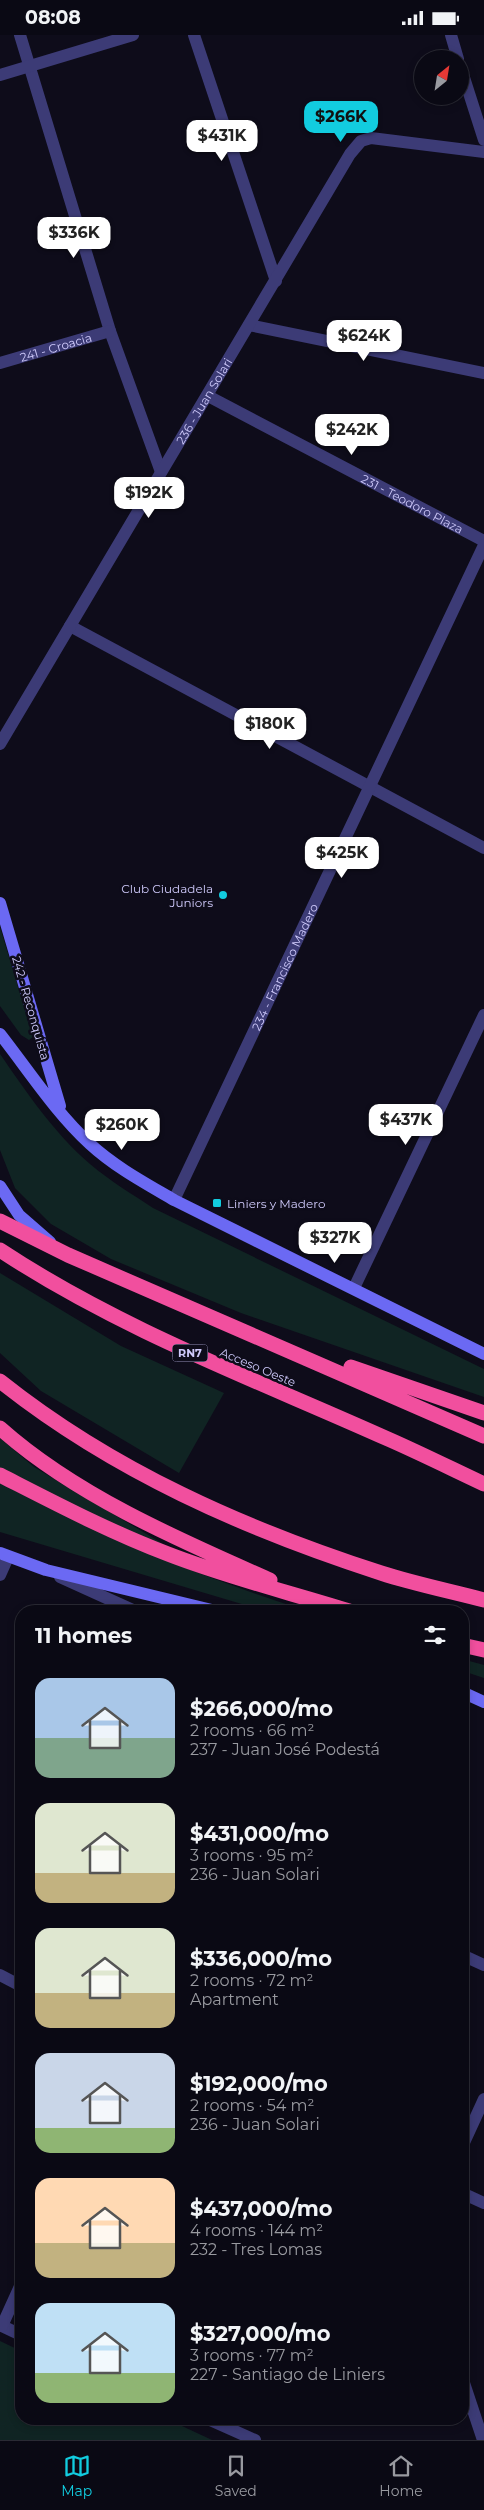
<!DOCTYPE html>
<html lang="en">
<head>
<meta charset="utf-8">
<style>
	:root { --surface:#0a0914; --page:#13121d; --text:#f1f3f6; --muted:#999aa0; --line:#2a2a34; --accent:#12ccdf }
	body { margin:0; font-family:Montserrat,sans-serif; background:var(--page); color:var(--text); height:100vh; display:flex; flex-direction:column; font-size:19px; white-space:nowrap }
	* { box-sizing:border-box; margin:0 }
	p { font-size:16px; color:var(--muted) }
	.icon { flex:none; width:28px; height:28px; fill:none; stroke:currentColor; stroke-width:2; stroke-linecap:round; stroke-linejoin:round }
	.map { position:relative; flex:1; overflow:hidden }
	.drawer { position:absolute; left:15px; top:1570px; width:454px; height:820px; display:flex; flex-direction:column; background:var(--surface); border-radius:20px; box-shadow:0 2px 8px #0003,0 0 0 1px var(--line) }
	.drawer>* { flex:none }
	.needle { width:32px; rotate:30deg }
	.buttons { position:absolute; left:414px; top:15px; display:grid; gap:10px }
	.buttons a { display:grid; place-items:center; width:55px; height:55px; border-radius:50%; background:var(--surface); box-shadow:0 2px 8px #0003,0 0 0 1px var(--line); font-size:25px }
	.price { position:absolute; translate:-50% -42px; padding:0 11px; border-radius:10px; background:#fff; color:#222; font-size:16px; line-height:32px; filter:drop-shadow(0 1px 2px #0008) }
	.price::after { content:''; position:absolute; left:50%; top:30px; width:15px; height:11px; margin-left:-8px; background:inherit; clip-path:polygon(0 0,100% 0,50% 100%) }
	.price.on { background:var(--accent); color:#111 }
	ul { padding:0; list-style:none }
	li { display:flex; align-items:center; gap:15px; height:125px; padding:0 20px }
	li span { display:grid; place-items:center; flex:none; width:140px; height:100px; border-radius:15px; color:#555 }
	li>.icon { margin-inline-start:auto }
	span .icon { width:60px; height:60px; fill:#fffc; stroke-width:1 }
	li b { font-size:21px }
	h2 { display:flex; justify-content:space-between; align-items:center; height:60px; padding:0 20px; font-size:21px }
	.status { display:flex; justify-content:space-between; align-items:center; height:35px; padding:0 25px; background:var(--surface); direction:ltr }
	.status svg { height:14px; fill:currentColor }
	.menu { display:flex; justify-content:space-around; align-items:center; height:70px; border-top:1px solid var(--line); background:var(--surface); font-size:14px; color:var(--muted) }
	.menu a { display:grid; justify-items:center; gap:2px }
	.menu .on { color:var(--accent) }
	.map>svg:first-child { display:block }
</style>
</head>
<body>
<div class="status"><b>08:08</b><svg viewBox="0 0 49 12"><path d="M0 12V9h3v3zM5 12V6h3v6zM10 12V3h3v9zM15 12V0h3v12zM26 1h20v11H26zM47 4h2v5h-2z"/></svg></div>
<div class="map">
<svg width="484" height="2405" viewBox="0 0 484 2405">
	<rect width="100%" height="100%" fill="#0e0c1a"/>
	<path fill="#102423" d="M0 892 33 1002 29 1005 21 1000 0 971Z
		M0 1019C27 1058 54 1098 90 1129 110 1146 132 1159 153 1173L484 1334V1362L241 1278 111 1224 51 1189 15 1153 0 1115Z
		M0 1238 121 1311 224 1358 179 1438 41 1356 0 1318Z
		M0 1403 34 1432 170 1513 118 1493 0 1434Z
		M0 1448C98 1500 201 1542 307 1576H265L0 1497Z
		M462 1624 484 1630V1643L463 1636Z
		M0 2306 21 2316V2384H167L212 2405H0Z"/>
	<g fill="none" stroke-linecap="round" stroke-linejoin="round">
		<g stroke="#3c3b76" stroke-width="12">
			<path d="M20 0 110 296 161 437"/>
			<path d="M194 0 276 246"/>
			<path d="M451 0 458 24"/>
			<path d="M460 30 484 105"/>
			<path d="M0 40 133 0"/>
			<path d="M249 290 484 338"/>
			<path id="s1" d="M0 328 110 296"/>
			<path id="s2" d="M208 361 484 506"/>
			<path d="M70 591 484 813"/>
			<path id="s3" d="M0 709 350 119 361 106 371 103 484 117"/>
			<path id="s4" d="M174 1165 484 510"/>
			<path d="M354 1253 484 980"/>
			<path d="M0 1540 8 1522"/>
			<path d="M60 1542 135 1576"/>
			<path d="M462 1920 484 1930"/>
			<path d="M0 1940 21 1951"/>
			<path d="M462 2112 484 2064"/>
			<path d="M462 2158 484 2168"/>
			<path d="M0 2290 21 2300"/>
			<path d="M2 2291 21 2249"/>
			<path d="M462 2342 483 2405"/>
			<path d="M208 2384 255 2405"/>
		</g>
		<path stroke="#6b69f3" stroke-width="12" d="M0 868 60 1071
			M0 999C29 1036 56 1078 90 1109 115 1132 145 1148 174 1165L484 1319
			M0 1151 19 1180 50 1207
			M0 1518 46 1535 216 1576
			M462 1657 484 1667"/>
		<path stroke="#f14f9e" stroke-width="15" d="M0 1186 68 1220 484 1401
			M0 1215C121 1295 257 1345 388 1404 420 1418 452 1434 484 1449
			M351 1332 484 1378
			M0 1346C113 1436 245 1494 381 1538 415 1549 450 1556 484 1565
			M0 1393C75 1460 179 1505 270 1545
			M0 1440C55 1468 110 1497 168 1519 227 1542 288 1557 349 1576
			M462 1610 484 1615"/>
	</g>
	<g fill="#12ccdf" stroke="#0e0c1a" stroke-width="2">
		<circle cx="223" cy="860" r="5"/>
		<rect x="212" y="1163" width="10" height="10" rx="2.5"/>
	</g>
	<g text-anchor="middle" dominant-baseline="central" stroke-width="5" stroke-linejoin="round" paint-order="stroke">
		<rect fill="#0e0c1a" stroke="#9591b8" stroke-width="1" x="172.5" y="1309.5" width="35" height="17" rx="4"/>
		<g font-size="11" font-weight="bold" fill="#cfcafb">
			<text x="190" y="1318">RN7</text>
		</g>
		<g font-size="12" fill="#cfcafb" stroke="#0e0c1a">
			<text stroke="none"><textPath href="#s1" startOffset="58">241 - Croacia</textPath></text>
			<text stroke="none"><textPath href="#s3" startOffset="399">236 - Juan Solari</textPath></text>
			<text stroke="none"><textPath href="#s2" startOffset="231">231 - Teodoro Plaza</textPath></text>
			<text stroke="none"><textPath href="#s4" startOffset="258">234 - Francisco Madero</textPath></text>
			<text transform="translate(31 973) rotate(74)">242 - Reconquista</text>
			<text transform="translate(258 1332) rotate(23)">Acceso Oeste</text>
		</g>
		<g font-size="12" fill="#cfcafb" stroke="#0e0c1a" text-anchor="end">
			<text x="213" y="853">Club Ciudadela<tspan x="213" dy="14">Juniors</tspan></text>
			<text x="227" y="1168" text-anchor="start">Liniers y Madero</text>
		</g>
	</g>
</svg>
<div class="buttons">
<a><svg class="needle" viewBox="-14 -14 28 28"><path d="M0-13l5 13h-10z" fill="#e53935"/><path d="M0 13l5-13h-10z" fill="#999aa0"/></svg></a>
</div>
<b class="price on" style="left:341px;top:108px">$266K</b>
<b class="price" style="left:222px;top:127px">$431K</b>
<b class="price" style="left:74px;top:224px">$336K</b>
<b class="price" style="left:364px;top:327px">$624K</b>
<b class="price" style="left:352px;top:421px">$242K</b>
<b class="price" style="left:149px;top:484px">$192K</b>
<b class="price" style="left:270px;top:715px">$180K</b>
<b class="price" style="left:342px;top:844px">$425K</b>
<b class="price" style="left:406px;top:1111px">$437K</b>
<b class="price" style="left:122px;top:1116px">$260K</b>
<b class="price" style="left:335px;top:1229px">$327K</b>
<section class="drawer">
<h2>11 homes<svg class="icon" aria-label="filters" viewBox="0 0 24 24"><path d="M4 7h16M4 17h16"/><circle cx="9" cy="7" r="2"/><circle cx="15" cy="17" r="2"/></svg></h2>
<ul>
<li><span style="background:linear-gradient(#a9c7e8 60%,#7fa58c 0)"><svg class="icon" aria-label="home" viewBox="0 0 24 24"><path d="M3 11l9-7 9 7M6 9v11h12V9"/></svg></span><div><b>$266,000/mo</b><p>2 rooms · 66 m²</p><p>237 - Juan José Podestá</p></div></li>
<li><span style="background:linear-gradient(#dfe7d0 70%,#c2b280 0)"><svg class="icon" aria-label="home" viewBox="0 0 24 24"><path d="M3 11l9-7 9 7M6 9v11h12V9"/></svg></span><div><b>$431,000/mo</b><p>3 rooms · 95 m²</p><p>236 - Juan Solari</p></div></li>
<li><span style="background:linear-gradient(#dfe7d0 65%,#c2b280 0)"><svg class="icon" aria-label="home" viewBox="0 0 24 24"><path d="M3 11l9-7 9 7M6 9v11h12V9"/></svg></span><div><b>$336,000/mo</b><p>2 rooms · 72 m²</p><p>Apartment</p></div></li>
<li><span style="background:linear-gradient(#c9d6e8 75%,#8fb573 0)"><svg class="icon" aria-label="home" viewBox="0 0 24 24"><path d="M3 11l9-7 9 7M6 9v11h12V9"/></svg></span><div><b>$192,000/mo</b><p>2 rooms · 54 m²</p><p>236 - Juan Solari</p></div></li>
<li><span style="background:linear-gradient(#ffd9b3 65%,#c2b280 0)"><svg class="icon" aria-label="home" viewBox="0 0 24 24"><path d="M3 11l9-7 9 7M6 9v11h12V9"/></svg></span><div><b>$437,000/mo</b><p>4 rooms · 144 m²</p><p>232 - Tres Lomas</p></div></li>
<li><span style="background:linear-gradient(#bfe0f5 70%,#8fb573 0)"><svg class="icon" aria-label="home" viewBox="0 0 24 24"><path d="M3 11l9-7 9 7M6 9v11h12V9"/></svg></span><div><b>$327,000/mo</b><p>3 rooms · 77 m²</p><p>227 - Santiago de Liniers</p></div></li>
</ul>
</section>
</div>
<nav class="menu">
<a class="on"><svg class="icon" aria-label="map" viewBox="0 0 24 24"><path d="M3 6l6-2 6 2 6-2v14l-6 2-6-2-6 2zM9 4v14M15 6v14"/></svg>Map</a>
<a><svg class="icon" aria-label="saved" viewBox="0 0 24 24"><path d="M7 4h10v16l-5-4-5 4z"/></svg>Saved</a>
<a><svg class="icon" aria-label="home" viewBox="0 0 24 24"><path d="M3 11l9-7 9 7M6 9v11h12V9"/></svg>Home</a>
</nav>
</body>
</html>
